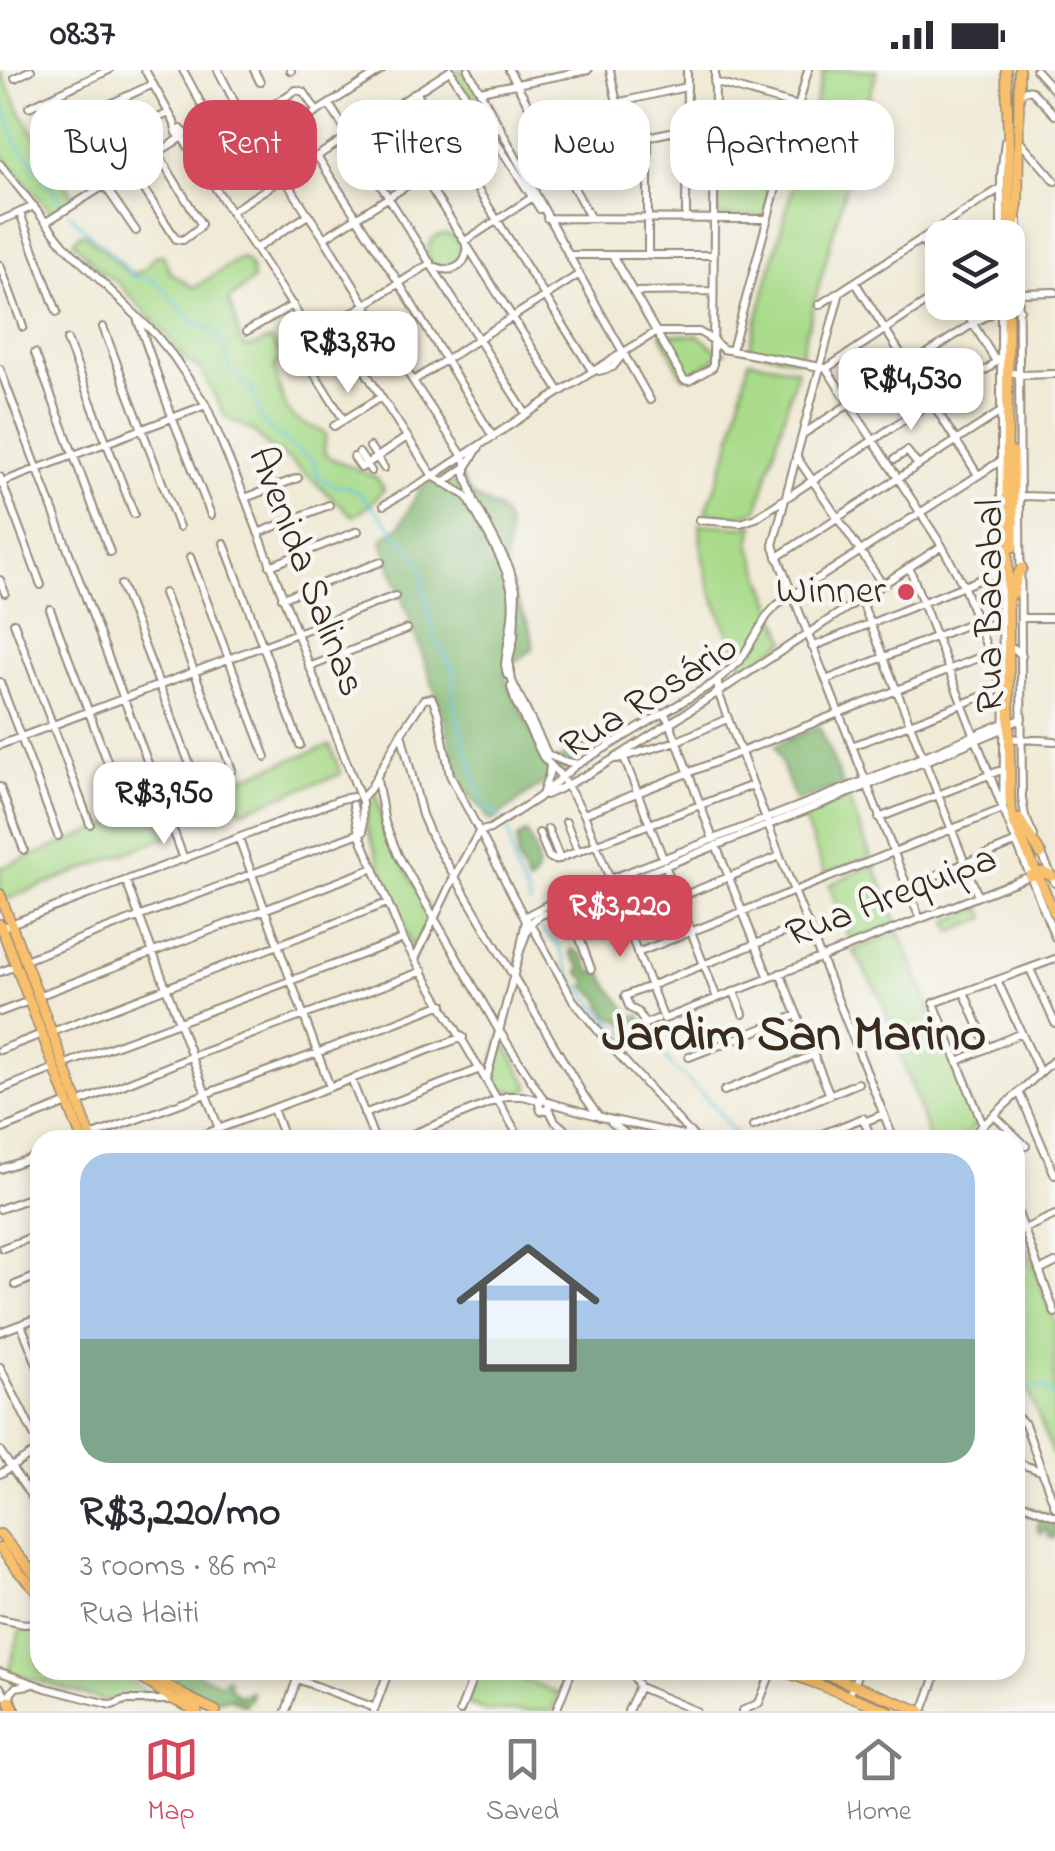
<!DOCTYPE html>
<html lang="en">
<head>
<meta charset="utf-8">
<style>
	:root { --surface:#fff; --page:#f7f7f7; --text:#2b2b33; --muted:#7c7c81; --line:#e1e1e2; --accent:#d1495b }
	body { margin:0; font-family:"Indie Flower",sans-serif; background:var(--page); color:var(--text); height:100vh; display:flex; flex-direction:column; font-size:38px; white-space:nowrap }
	* { box-sizing:border-box; margin:0 }
	p { font-size:32px; color:var(--muted) }
	.icon { flex:none; width:55px; height:55px; fill:none; stroke:currentColor; stroke-width:2; stroke-linecap:round; stroke-linejoin:round }
	.map { position:relative; flex:1; overflow:hidden }
	.side { position:absolute; left:30px; top:1060px; width:995px; height:550px; display:flex; flex-direction:column; background:var(--surface); border-radius:30px; box-shadow:0 5px 15px #0003 }
	.side>* { flex:none }
	.hud { position:absolute; left:30px; top:30px; width:995px; height:90px; display:flex; gap:20px }
	.buttons { position:absolute; left:925px; top:150px; display:grid; gap:20px }
	.buttons a { display:grid; place-items:center; width:100px; height:100px; border-radius:20px; background:var(--surface); box-shadow:0 5px 15px #0003; font-size:50px }
	.price { position:absolute; translate:-50% -85px; padding:0 22px; border-radius:20px; background:#fff; color:#222; font-size:32px; line-height:65px; filter:drop-shadow(0 2px 5px #0008) }
	.price::after { content:''; position:absolute; left:50%; top:60px; width:30px; height:22px; margin-left:-15px; background:inherit; clip-path:polygon(0 0,100% 0,50% 100%) }
	.price.on { background:var(--accent); color:#fff }
	ul { padding:0; list-style:none }
	li { display:grid; align-content:center; gap:20px; height:530px; padding:0 50px }
	li span { display:grid; place-items:center; height:310px; border-radius:30px; color:#555 }
	li>.icon { margin-inline-start:auto }
	span .icon { width:180px; height:180px; fill:#fffc; stroke-width:1 }
	li b { font-size:42px }
	.chip { padding:0 35px; border-radius:30px; background:var(--surface); box-shadow:0 5px 15px #0003; font-size:35px; line-height:90px }
	.chip.on { background:var(--accent); color:#fff }
	.status { display:flex; justify-content:space-between; align-items:center; height:70px; padding:0 50px; background:var(--surface); direction:ltr }
	.status svg { height:28px; fill:currentColor }
	.dock { display:flex; justify-content:space-around; align-items:center; height:140px; border-top:2px solid var(--line); background:var(--surface); font-size:28px; color:var(--muted) }
	.dock a { display:grid; justify-items:center; gap:5px }
	.dock .on { color:var(--accent) }
	.map>svg:first-child { display:block }
</style>
</head>
<body>
<div class="status"><b>08:37</b><svg viewBox="0 0 49 12"><path d="M0 12V9h3v3zM5 12V6h3v6zM10 12V3h3v9zM15 12V0h3v12zM26 1h20v11H26zM47 4h2v5h-2z"/></svg></div>
<div class="map">
<svg width="1055" height="1641" viewBox="0 0 1055 1641">
	<rect width="100%" height="100%" fill="#f6f6f2"/>
	<filter id="ink" filterUnits="userSpaceOnUse"><feTurbulence type="fractalNoise" baseFrequency=".01" numOctaves="2"/><feDisplacementMap in="SourceGraphic" scale="20" xChannelSelector="R" yChannelSelector="G"/><feConvolveMatrix kernelMatrix="1 2 1 2 8 2 1 2 1" color-interpolation-filters="sRGB"/></filter>
	<filter id="wash" filterUnits="userSpaceOnUse"><feTurbulence type="fractalNoise" baseFrequency=".0048" numOctaves="4" result="noise"/><feDisplacementMap in="SourceGraphic" scale="40" xChannelSelector="R" yChannelSelector="G"/><feGaussianBlur stdDeviation="2.25" result="paint"/><feColorMatrix in="noise" values="0 0 0 0 0 0 0 0 0 0 0 0 0 0 0 0 0 1.4 0 .05"/><feComposite in="paint" operator="in"/></filter>
	<g filter="url(#wash)">
		<rect width="100%" height="100%" fill="#f0ead6"/>
		<path fill="#a9db8a" stroke="#728254" stroke-width="2.5" d="M0 0 20 41 74 127 73 130 51 142 0 83Z
			M465 0 516 92 518 101 452 1Z
			M824 0H877L799 290 749 279Z
			M239 35 238 39 245 49 241 51 233 41 189 70V64L182 58 200 49 202 51 229 36 231 39Z
			M642 69 641 106 610 104 596 78Z
			M715 104 771 119 764 147 716 146Z
			M428 181a17 17 0 1 1 34 0a17 17 0 1 1-34 0Z
			M80 164H85L128 202C141 206 148 196 155 186L163 185 170 202 194 218 240 188C250 190 252 201 253 210L229 230C230 238 235 242 236 250 238 262 237 269 246 278 256 277 262 271 272 270L283 288 275 295V300C281 320 281 342 302 353 310 357 318 358 326 364L324 381 329 387 377 408 384 419C377 428 363 443 353 446L291 391 272 381 253 361 226 347 201 300 187 291 167 265 118 213 99 200 73 171Z
			M661 264 698 265 714 278 725 282 688 306 683 307Z
			M749 290 797 299 758 439C741 448 725 448 706 442L729 379Z
			M700 454 744 457 754 454 750 474 786 571 744 599C723 549 700 510 700 454Z
			M330 675 341 704 241 741 231 712Z
			M375 717 386 766 432 844 413 881 367 758 366 728Z
			M848 727 871 787 825 804 803 747Z
			M160 735 172 765 5 830 0 819V798Z
			M874 794 897 853 850 871 829 815Z
			M982 838 986 848 952 862 948 851Z
			M900 863 977 1054 959 1070H930L881 928 853 880Z
			M501 967 528 1013 529 1018 523 1023 509 1020 500 1022 491 1004Z
			M1015 1146 1055 1252V1389L1015 1288Z
			M40 1558V1600H115L155 1628 105 1631 8 1602 21 1559Z
			M478 1600H496L558 1623 552 1641H487L466 1633Z"/>
		<path fill="#86bb76" stroke="#60724a" stroke-width="2.5" d="M457 399C461 407 466 420 473 426 483 434 497 435 504 447 514 466 502 481 505 500 510 530 534 549 533 579L511 595 505 605 506 610 539 676 550 691 558 690 584 674 588 677 591 683 533 720 492 751 488 750 482 738 466 724 458 707 443 643 382 472 384 467 400 456 420 418 448 400Z
			M819 656 843 715 796 732 775 676Z
			M526 763C536 779 544 801 529 814L518 791 517 769Z
			M572 879 583 885 592 903 601 900 609 916 633 947 639 945 646 956 657 958 649 973 636 967 635 963 620 950 611 947 604 939 599 927 585 916 588 910 579 903 581 897 570 883Z
			M1015 1433 1055 1448V1467L1053 1469 1048 1466 1049 1462 1046 1459 1041 1464 1037 1457 1040 1448 1022 1442 1015 1457Z
			M179 1600H190L221 1614 226 1608 229 1609 230 1618 239 1626 251 1622V1627L244 1635 231 1628 207 1631 174 1613Z"/>
		<g fill="none" stroke-linecap="round" stroke-linejoin="round">
			<path stroke="#5fc3dd" stroke-width="2.5" d="M0 33 6 40 16 72 42 103 64 136
				M69 143C87 165 119 184 132 207L149 208 163 218 193 252 204 255 219 268 224 275 230 301 252 319 261 348 271 361 315 392 317 405 331 415 348 417 361 424 414 483 421 496 424 524 434 567 453 598 454 634 478 719 485 735 500 748
				M505 754C514 770 510 787 517 803 522 814 527 822 530 834
				M541 859 558 875 572 908 599 940 619 959 635 969 659 978 670 994 714 1035 739 1070
				M1015 1316 1031 1319 1044 1318 1055 1327"/>
		</g>
	</g>
	<g filter="url(#ink)">
		<g fill="none" stroke-linecap="round" stroke-linejoin="round">
			<g stroke="#968a7a" stroke-width="10">
				<path id="minor" d="M145 0 174 52 177 63
					M183 0 205 41
					M218 0 234 31
					M254 0 260 12
					M290 0 291 1
					M468 0C521 94 569 189 623 282
					M509 0 590 147
					M610 0 625 71
					M1036 0 1055 21
					M450 1 540 139
					M15 8 31 0
					M714 12 798 36
					M480 21 588 0
					M416 22 593 302
					M1020 25 1026 20 1032 21 1055 45
					M329 34 526 344
					M29 37 109 0
					M383 43 560 322
					M251 48 266 68 267 74
					M537 51 686 17
					M181 59 185 63 181 68 177 63Z
					M52 61 153 14
					M648 66V183
					M182 67 313 267
					M1020 71 1055 111
					M593 77 611 107 647 109
					M195 85 296 20 304 22 317 42
					M317 86 399 213 493 367
					M64 91 169 43
					M521 93 714 53 788 72
					M0 94 64 175 155 264 173 286 206 335 245 428 360 727
					M131 99 176 169 183 170 199 158 201 154 157 82
					M714 100 777 117
					M284 108 324 168 413 311 466 391V405L474 430 509 497 516 519 514 568 509 590 512 611 548 685 563 691 578 694
					M211 110 382 0
					M105 116 136 161
					M232 141 451 0
					M20 143 57 242
					M547 148 768 149
					M686 148 687 0
					M0 151 34 136
					M1018 151 1022 728 1025 746 1034 766
					M46 152 181 68
					M324 168 500 57
					M1001 168V105L1005 71
					M922 170 942 205
					M257 178 308 145
					M568 185H713
					M612 185 684 310 689 311 713 297 715 0
					M0 195 23 257
					M436 197C457 205 471 191 465 171L536 125
					M855 212 978 405
					M634 222 712 221
					M840 222 773 475 920 849
					M1020 223 1055 222
					M960 232 995 290
					M1001 232V540L1005 619 1003 739 1055 867
					M819 235 1001 118
					M136 245 172 347 211 445
					M336 253 381 327 433 406 465 425 469 430C483 458 508 494 512 524 515 547 507 572 505 595L507 605
					M103 257 179 457
					M247 261 293 235
					M67 270 134 444
					M732 280 808 0
					M35 283 110 482
					M624 284 650 330
					M827 298 942 222
					M0 299 184 789
					M1005 300 1020 305 1055 304
					M599 301 613 297 624 283
					M413 311 578 205
					M344 350 302 284 301 278 314 267 431 193
					M334 356 381 327
					M803 364 974 253 1001 238 1016 235 1020 240
					M370 377 384 398
					M359 383 371 401
					M796 386 883 515
					M354 387 361 398 407 367
					M895 389 907 381 918 395
					M0 407 41 515
					M0 413 206 335
					M443 413 467 396 479 377
					M1022 426 1055 427
					M245 428 298 408
					M384 435 433 406 560 322 656 262H699L711 269 723 279 826 298 942 476 963 515 1002 617
					M699 450 741 453 756 448 932 331 989 298 1002 285
					M258 463 329 435
					M224 473 300 675
					M190 487 266 687
					M777 487 1002 341
					M270 496 358 461
					M0 510 5 523
					M121 515 197 713
					M164 523 232 700
					M282 528 381 492
					M861 530 978 826
					M50 539 126 741
					M1022 548H1055
					M14 553 90 754
					M812 577 1001 501
					M309 597 407 559
					M718 610V622L780 786 894 1070
					M826 610 1001 541
					M0 612 58 766
					M511 617 516 633 543 687 561 706 584 744 610 809
					M664 643 670 653 713 769
					M401 663 422 745 432 768 584 1026 599 1047
					M1006 668 1055 671
					M0 675 395 526
					M852 676 1004 618
					M624 688 663 788
					M617 689 677 671 727 649
					M377 710 385 753 398 785 498 959 544 1030
					M0 717 24 780
					M543 722 549 704 550 695
					M546 725C596 703 638 673 684 644 771 589 856 531 942 476
					M361 729 370 719 401 663 424 629 432 628 438 643 450 705 525 849
					M362 733 363 762
					M353 735 359 763 403 869 521 1070
					M584 744 988 584 1014 578 1022 586
					M879 748 1004 699
					M566 752 578 782
					M548 759 560 789
					M480 761 490 759 538 728 575 696 714 613 740 591 767 546 777 535 1002 390
					M539 763 549 787 555 790 753 715
					M239 769 330 1017
					M716 775 769 908
					M1041 782 1055 813
					M665 795 717 928
					M126 811 219 1059
					M611 816 664 949 1030 806
					M907 817 1017 772
					M554 840 569 848 575 855 591 899
					M526 850 528 845 556 830 861 712 1004 653
					M624 850 780 786
					M531 854 573 930 609 974 689 1062
					M0 858 341 729 353 727
					M520 881 530 853 541 845 864 717 998 661 1022 648
					M637 883 1003 739 909 497
					M415 889 454 807 479 762
					M25 890 362 762
					M1030 899 1055 953
					M0 902 16 896
					M780 903 830 1025
					M997 910 1040 1003
					M734 922 743 944
					M964 922 988 978
					M38 926 374 798
					M0 942 29 931
					M657 949 645 954 638 942 630 938 625 926 808 853
					M52 962 387 833
					M0 980 42 964
					M689 987 797 945
					M958 991 1021 963
					M63 995 403 869
					M487 1007 520 881 526 850
					M351 1009 375 1070
					M0 1020 55 998
					M724 1021 814 985
					M1019 1022 1055 1105
					M548 1032 608 1049 687 1066
					M78 1033 191 987 423 901
					M273 1039 285 1070
					M549 1039 541 1041 539 1034 543 1030 548 1032 549 1039 555 1051
					M364 1044 480 999
					M994 1045 1026 1076
					M555 1051 577 1070
					M611 1052 633 1070
					M864 1052 884 1044
					M983 1055 934 933 1055 889
					M753 1056 858 1013
					M0 1060 68 1033
					M690 1062 693 1066 689 1068 687 1065Z
					M91 1066 317 983 443 934
					M692 1067 702 1070
					M189 1070 463 967
					M398 1070 507 1026H523L542 1031
					M807 1070 863 1048 872 1070
					M967 1070 1055 989
					M0 1099 40 1085
					M1015 1135 1055 1243
					M0 1139 40 1124
					M1024 1159 1055 1145
					M3 1178 40 1164
					M1039 1201 1055 1193
					M15 1215 40 1205
					M21 1254 40 1302
					M0 1262 40 1247
					M0 1297 40 1377
					M1015 1345 1025 1354 1055 1437
					M0 1381 40 1439
					M1015 1392 1041 1401
					M0 1404 40 1379
					M1015 1431 1055 1446
					M0 1549 24 1554 40 1553
					M0 1602 46 1618 112 1635 125 1630H173
					M297 1609 375 1638
					M166 1613 174 1600
					M0 1617 9 1631
					M639 1617 696 1641
					M849 1626 859 1600
					M10 1632 11 1623 16 1617 30 1615
					M374 1640 389 1600
					M286 1641 300 1600
					M460 1641 476 1600
					M556 1641 572 1600
					M628 1641 639 1617 630 1600
					M742 1641 759 1633 770 1605
					M923 1641 938 1600"/>
			</g>
			<g stroke="#968a7a" stroke-width="12">
				<path id="major" d="M1006 0 1009 88 1007 416 1010 728 1013 750 1055 844
					M1013 162 1018 132 1019 0
					M1013 382V477
					M1013 524 1017 506 1022 498
					M1019 749 1041 784
					M1030 806 1042 802 1052 806
					M0 824 92 1070
					M0 854 82 1070
					M0 1464 40 1511
					M0 1478 18 1501 40 1524
					M129 1600 174 1630 197 1641
					M143 1600 187 1627 216 1641
					M780 1600 889 1641
					M814 1600 921 1641"/>
			</g>
			<g stroke="#968a7a" stroke-width="15">
				<path id="highway" d="M10 1632 14 1641"/>
			</g>
			<use href="#minor" stroke="#fff" stroke-width="6"/>
			<use href="#major" stroke="#f8bf6c" stroke-width="9"/>
			<use href="#highway" stroke="#f8bf6c" stroke-width="11"/>
		</g>
	</g>
	<circle fill="#d1495b" stroke="#f6f6f2" stroke-width="4" cx="906" cy="522" r="10"/>
	<g text-anchor="middle" dominant-baseline="central" stroke-width="9" stroke-linejoin="round" paint-order="stroke">
		<g font-size="40" fill="#3b2a1e" stroke="#f6f6f2">
			<text transform="translate(305 502) rotate(69)">Avenida Salinas</text>
			<text transform="translate(991 536) rotate(-90)">Rua Bacabal</text>
			<text transform="translate(650 628) rotate(-32)">Rua Rosário</text>
			<text transform="translate(892 828) rotate(-21)">Rua Arequipa</text>
		</g>
		<g font-size="40" fill="#3b2a1e" stroke="#f6f6f2" text-anchor="end">
			<text x="886" y="522">Winner</text>
		</g>
		<g font-size="50" font-weight="bold" fill="#3b2a1e" stroke="#f6f6f2">
			<text x="794" y="966">Jardim San Marino</text>
		</g>
	</g>
</svg>
<div class="buttons">
<a><svg class="icon" aria-label="layers" viewBox="0 0 24 24"><path d="M12 4l9 5-9 5-9-5zM3 14l9 5 9-5"/></svg></a>
</div>
<b class="price" style="left:348px;top:326px">R$3,870</b>
<b class="price" style="left:911px;top:363px">R$4,530</b>
<b class="price" style="left:164px;top:777px">R$3,950</b>
<b class="price on" style="left:620px;top:890px">R$3,220</b>
<div class="hud">
<a class="chip">Buy</a>
<a class="chip on">Rent</a>
<a class="chip">Filters</a>
<a class="chip">New</a>
<a class="chip">Apartment</a>
</div>
<section class="side">
<ul>
<li><span style="background:linear-gradient(#a9c7e8 60%,#7fa58c 0)"><svg class="icon" aria-label="home" viewBox="0 0 24 24"><path d="M3 11l9-7 9 7M6 9v11h12V9"/></svg></span><div><b>R$3,220/mo</b><p>3 rooms · 86 m²</p><p>Rua Haiti</p></div></li>
</ul>
</section>
</div>
<nav class="dock">
<a class="on"><svg class="icon" aria-label="map" viewBox="0 0 24 24"><path d="M3 6l6-2 6 2 6-2v14l-6 2-6-2-6 2zM9 4v14M15 6v14"/></svg>Map</a>
<a><svg class="icon" aria-label="saved" viewBox="0 0 24 24"><path d="M7 4h10v16l-5-4-5 4z"/></svg>Saved</a>
<a><svg class="icon" aria-label="home" viewBox="0 0 24 24"><path d="M3 11l9-7 9 7M6 9v11h12V9"/></svg>Home</a>
</nav>
</body>
</html>
